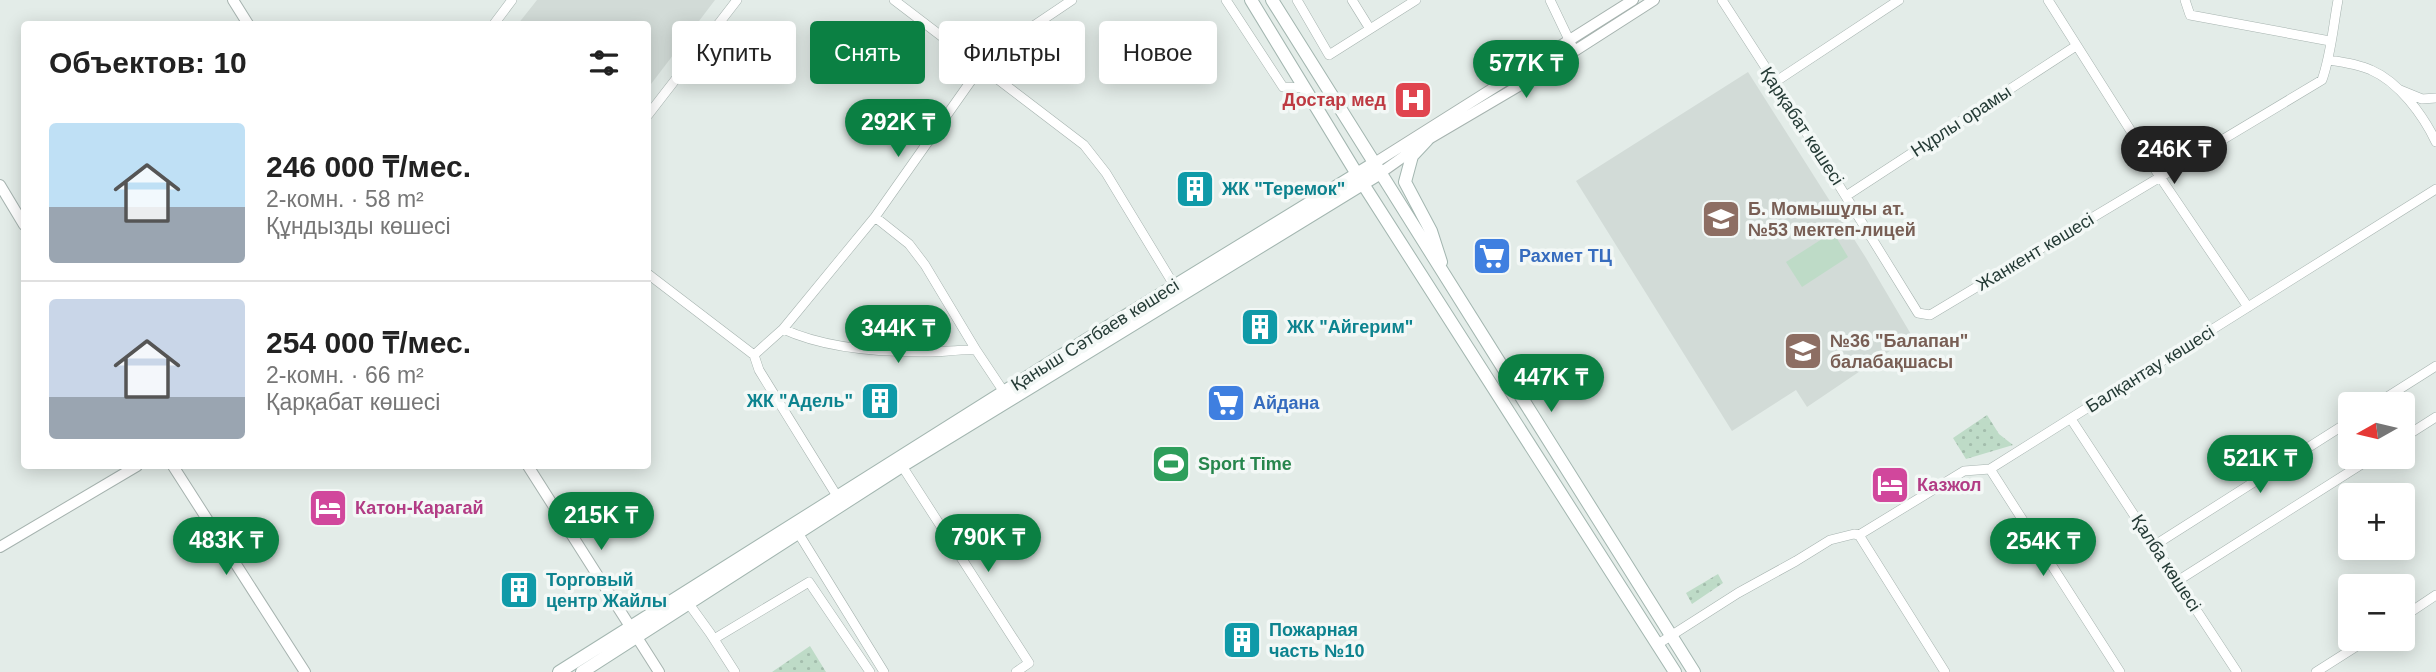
<!DOCTYPE html>
<html lang="ru">
<head>
<meta charset="utf-8">
<style>
	:root { --surface:#fff; --page:#f6f6f6; --text:#222; --muted:#767676; --line:#e0e0e0; --accent:#0b8043 }
	body { margin:0; font-family:Arial,sans-serif; background:var(--page); color:var(--text); height:100vh; display:flex; flex-direction:column; font-size:26px; white-space:nowrap }
	* { box-sizing:border-box; margin:0 }
	p { font-size:23px; color:var(--muted) }
	.icon { flex:none; width:38px; height:38px; fill:none; stroke:currentColor; stroke-width:2; stroke-linecap:round; stroke-linejoin:round }
	.map { position:relative; flex:1; overflow:hidden }
	.side { position:absolute; left:21px; top:21px; width:630px; height:448px; display:flex; flex-direction:column; background:var(--surface); border-radius:7px; box-shadow:0 4px 18px #0003 }
	.side>* { flex:none }
	.guide { position:absolute; left:672px; top:21px; width:665px; height:63px; display:flex; gap:14px }
	.needle { width:46px; rotate:262deg }
	.fabs { position:absolute; left:2338px; top:392px; display:grid; gap:14px }
	.fabs a { display:grid; place-items:center; width:77px; height:77px; border-radius:7px; background:var(--surface); box-shadow:0 4px 18px #0003; font-size:35px }
	.price { position:absolute; translate:-50% -60px; padding:0 16px; border-radius:24px; background:var(--accent); color:#fff; font-size:23px; line-height:46px; filter:drop-shadow(0 2px 4px #0008) }
	.price::after { content:''; position:absolute; left:50%; top:42px; width:21px; height:16px; margin-left:-10px; background:inherit; clip-path:polygon(0 0,100% 0,50% 100%) }
	.price.current { background:#222; color:#fff }
	ul { padding:0; list-style:none }
	li { display:flex; align-items:center; gap:21px; height:175px; padding:0 28px }
	li+li { border-top:2px solid var(--line) }
	li span { display:grid; place-items:center; flex:none; width:196px; height:140px; border-radius:7px; color:#555 }
	li>.icon { margin-inline-start:auto }
	span .icon { width:84px; height:84px; fill:#fffc; stroke-width:1 }
	li b { font-size:30px }
	h2 { display:flex; justify-content:space-between; align-items:center; height:84px; padding:0 28px; font-size:30px }
	.chip { padding:0 24px; border-radius:7px; background:var(--surface); box-shadow:0 4px 18px #0003; font-size:24px; line-height:63px }
	.chip.current { background:var(--accent); color:#fff }
	.map>svg:first-child { display:block }
</style>
</head>
<body>
<div class="map">
<svg width="2436" height="672" viewBox="0 0 2436 672">
	<defs>
		<pattern id="grass-dots" width="8" height="8" patternUnits="userSpaceOnUse" patternTransform="scale(1.75)"><rect width="8" height="8" fill="#bedbc7"/><path d="M2 2h.1M6 6h.1" fill="none" stroke="#a3bdac" stroke-width="1.8" stroke-linecap="round"/></pattern>
	</defs>
	<rect width="100%" height="100%" fill="#e3ece8"/>
	<path fill="#d2dbd7" d="M537 0H715L648 88V24H518Z
		M1748 72 1866 258 1912 336 1807 407 1796 390 1732 431 1576 181Z"/>
	<path fill="url(#grass-dots)" d="M1987 415 1999 434 2013 445 1966 459 1953 438Z
		M1718 574 1723 583 1692 604 1686 593Z
		M810 646 826 672H772Z"/>
	<path fill="#bedbc7" d="M1833 232 1848 257 1802 287 1786 262Z"/>
	<g fill="none" stroke-linecap="round" stroke-linejoin="round">
		<g stroke="#a6b3af" stroke-width="10">
			<path id="minor" d="M894 0 1084 145 1106 173 1174 285
				M1226 0 1283 87 1304 88
				M1297 0 1329 55 1416 0
				M1352 0 1370 29
				M1550 0 1572 46
				M1722 0 1775 82 1918 313 1930 315 2322 80C2331 55 2333 27 2338 0
				M2048 0 2160 177 2248 307
				M2185 0 2190 15 2330 41
				M494 24 512 0
				M2329 60C2343 62 2358 64 2371 70 2399 82 2423 115 2436 142
				M1775 82 1899 0
				M2400 90 2422 99 2436 98
				M648 115 737 0
				M1846 196 2076 46
				M875 217 909 244 925 265 976 350
				M648 274 754 355 759 370 837 496
				M783 329C824 348 876 352 921 352 939 353 958 349 976 350L1006 395
				M754 355 783 329 875 217 980 68 1026 31 1072 0
				M2376 404 2436 366
				M2071 419 2237 672
				M2403 438 2436 417
				M902 466 1029 663 1016 672
				M1990 469 2120 672
				M797 531 884 672
				M1859 535 1964 471 1990 469 2436 189
				M1859 535 1945 672
				M2155 545 2350 421
				M2179 580 2373 457
				M689 604 710 633 735 672
				M2403 617 2436 595
				M714 639 809 582 870 672
				M1658 644 1738 593 1796 561 1830 540 1854 534 1859 535
				M2316 672 2368 639"/>
		</g>
		<g stroke="#a6b3af" stroke-width="12">
			<path id="tertiary" d="M233 0 248 24
				M1373 164 1633 0
				M1379 174 1427 140 1534 77 1654 0
				M0 185 24 225
				M173 466 305 672
				M528 466 659 672
				M0 547 137 466"/>
		</g>
		<g stroke="#a3b6b0" stroke-width="14">
			<path id="secondary" d="M1251 0 1363 184 1675 672
				M1272 0 1694 672
				M1427 140 1412 156 1405 182 1431 231 1441 262
				M559 672 1086 340 1373 164
				M582 672 902 466 1379 174"/>
		</g>
		<use href="#minor" stroke="#fff" stroke-width="9"/>
		<use href="#tertiary" stroke="#fff" stroke-width="10"/>
		<use href="#secondary" stroke="#fff" stroke-width="12"/>
	</g>
	<defs>
		<g id="hospital-square" transform="scale(2.0125)"><rect x="-9" y="-9" width="18" height="18" rx="4" fill="#e0444e" stroke="#f3f8f6"/><path d="M-5-5h3v3.5h4V-5h3V5h-3V1.5h-4V5h-3Z" fill="#fff"/></g>
		<g id="building-square" transform="scale(2.0125)"><rect x="-9" y="-9" width="18" height="18" rx="4" fill="#0f9aa8" stroke="#f3f8f6"/><path d="M-4-6H4V6H1V3H-1V6H-4ZM-2.5-4.3h1.7v1.8h-1.7ZM.8-4.3h1.7v1.8H.8ZM-2.5-1h1.7V.8h-1.7ZM.8-1h1.7V.8H.8Z" fill="#fff"/></g>
		<g id="school-square" transform="scale(2.0125)"><rect x="-9" y="-9" width="18" height="18" rx="4" fill="#8d6e63" stroke="#f3f8f6"/><path d="M0-5L7-2L0 1L-7-2ZM-4 1L0 2.5L4 1V4Q0 6-4 4Z" fill="#fff"/></g>
		<g id="supermarket-square" transform="scale(2.0125)"><rect x="-9" y="-9" width="18" height="18" rx="4" fill="#3f7fe0" stroke="#f3f8f6"/><path d="M-6-5.5h2.5l.6 2H6L4.5 2H-2.5L-4.4-4H-6ZM-1.5 3.2a1.3 1.3 0 1 0 .1 0ZM3 3.2a1.3 1.3 0 1 0 .1 0Z" fill="#fff"/></g>
		<g id="stadium-square" transform="scale(2.0125)"><rect x="-9" y="-9" width="18" height="18" rx="4" fill="#2e9e5b" stroke="#f3f8f6"/><path d="M0-5a6.5 5 0 1 0 0 10a6.5 5 0 1 0 0-10ZM-3.5-1.8h7v3.6h-7Z" fill="#fff"/></g>
		<g id="hotel-square" transform="scale(2.0125)"><rect x="-9" y="-9" width="18" height="18" rx="4" fill="#d1479c" stroke="#f3f8f6"/><path d="M-6-4.5h1.5V1H6V5H4.5V3h-9V5H-6ZM-4 0a1.8 1.8 0 1 1 3.6 0ZM.5 0V-2.5h3Q6-2.5 6 0Z" fill="#fff"/></g>
	</defs>
	<g fill-rule="evenodd">
		<use href="#hospital-square" x="1413" y="100"/>
		<use href="#building-square" x="1195" y="189"/>
		<use href="#school-square" x="1721" y="219"/>
		<use href="#supermarket-square" x="1492" y="256"/>
		<use href="#building-square" x="1260" y="327"/>
		<use href="#school-square" x="1803" y="351"/>
		<use href="#building-square" x="880" y="401"/>
		<use href="#supermarket-square" x="1226" y="403"/>
		<use href="#stadium-square" x="1171" y="464"/>
		<use href="#hotel-square" x="1890" y="485"/>
		<use href="#hotel-square" x="328" y="508"/>
		<use href="#building-square" x="519" y="590"/>
		<use href="#building-square" x="1242" y="640"/>
	</g>
	<g text-anchor="middle" dominant-baseline="central" stroke-width="7" stroke-linejoin="round" paint-order="stroke">
		<g font-size="18" font-weight="bold" fill="#be3a42" stroke="#f3f8f6" text-anchor="end">
			<text x="1386" y="100">Достар мед</text>
		</g>
		<g font-size="18" fill="#253b36" stroke="#f3f8f6">
			<text transform="translate(1961 121) rotate(-33)">Нұрлы орамы</text>
			<text transform="translate(1802 126) rotate(57)">Қарқабат көшесі</text>
			<text transform="translate(2035 252) rotate(-31)">Жанкент көшесі</text>
			<text transform="translate(1095 335) rotate(-32)">Қаныш Сәтбаев көшесі</text>
			<text transform="translate(2150 369) rotate(-32)">Балқантау көшесі</text>
			<text transform="translate(2166 563) rotate(57)">Қалба көшесі</text>
		</g>
		<g font-size="18" font-weight="bold" fill="#0d838f" stroke="#f3f8f6" text-anchor="start">
			<text x="1222" y="189">ЖК "Теремок"</text>
			<text x="1287" y="327">ЖК "Айгерим"</text>
			<text x="853" y="401" text-anchor="end">ЖК "Адель"</text>
			<text x="546" y="580">Торговый<tspan x="546" dy="21">центр Жайлы</tspan></text>
			<text x="1269" y="630">Пожарная<tspan x="1269" dy="21">часть №10</tspan></text>
		</g>
		<g font-size="18" font-weight="bold" fill="#785e54" stroke="#f3f8f6" text-anchor="start">
			<text x="1748" y="209">Б. Момышұлы ат.<tspan x="1748" dy="21">№53 мектеп-лицей</tspan></text>
			<text x="1830" y="341">№36 "Балапан"<tspan x="1830" dy="21">балабақшасы</tspan></text>
		</g>
		<g font-size="18" font-weight="bold" fill="#366cbe" stroke="#f3f8f6" text-anchor="start">
			<text x="1519" y="256">Рахмет ТЦ</text>
			<text x="1253" y="403">Айдана</text>
		</g>
		<g font-size="18" font-weight="bold" fill="#27864d" stroke="#f3f8f6" text-anchor="start">
			<text x="1198" y="464">Sport Time</text>
		</g>
		<g font-size="18" font-weight="bold" fill="#b23c85" stroke="#f3f8f6" text-anchor="start">
			<text x="1917" y="485">Казжол</text>
			<text x="355" y="508">Катон-Карагай</text>
		</g>
	</g>
</svg>
<div class="fabs">
<a><svg class="needle" viewBox="-14 -14 28 28"><path d="M0-13l5 13h-10z" fill="#e53935"/><path d="M0 13l5-13h-10z" fill="#767676"/></svg></a>
<a>+</a>
<a>−</a>
</div>
<b class="price" style="left:1526px;top:100px">577K ₸</b>
<b class="price" style="left:898px;top:159px">292K ₸</b>
<b class="price current" style="left:2174px;top:186px">246K ₸</b>
<b class="price" style="left:898px;top:365px">344K ₸</b>
<b class="price" style="left:1551px;top:414px">447K ₸</b>
<b class="price" style="left:2260px;top:495px">521K ₸</b>
<b class="price" style="left:601px;top:552px">215K ₸</b>
<b class="price" style="left:988px;top:574px">790K ₸</b>
<b class="price" style="left:226px;top:577px">483K ₸</b>
<b class="price" style="left:2043px;top:578px">254K ₸</b>
<div class="guide">
<a class="chip">Купить</a>
<a class="chip current">Снять</a>
<a class="chip">Фильтры</a>
<a class="chip">Новое</a>
</div>
<section class="side">
<h2>Объектов: 10<svg class="icon" aria-label="filters" viewBox="0 0 24 24"><path d="M4 7h16M4 17h16"/><circle cx="9" cy="7" r="2"/><circle cx="15" cy="17" r="2"/></svg></h2>
<ul>
<li><span style="background:linear-gradient(#bfe0f5 60%,#9aa5b1 0)"><svg class="icon" aria-label="home" viewBox="0 0 24 24"><path d="M3 11l9-7 9 7M6 9v11h12V9"/></svg></span><div><b>246 000 ₸/мес.</b><p>2-комн. · 58 m²</p><p>Құндызды көшесі</p></div></li>
<li><span style="background:linear-gradient(#c9d6e8 70%,#9aa5b1 0)"><svg class="icon" aria-label="home" viewBox="0 0 24 24"><path d="M3 11l9-7 9 7M6 9v11h12V9"/></svg></span><div><b>254 000 ₸/мес.</b><p>2-комн. · 66 m²</p><p>Қарқабат көшесі</p></div></li>
</ul>
</section>
</div>
</body>
</html>
